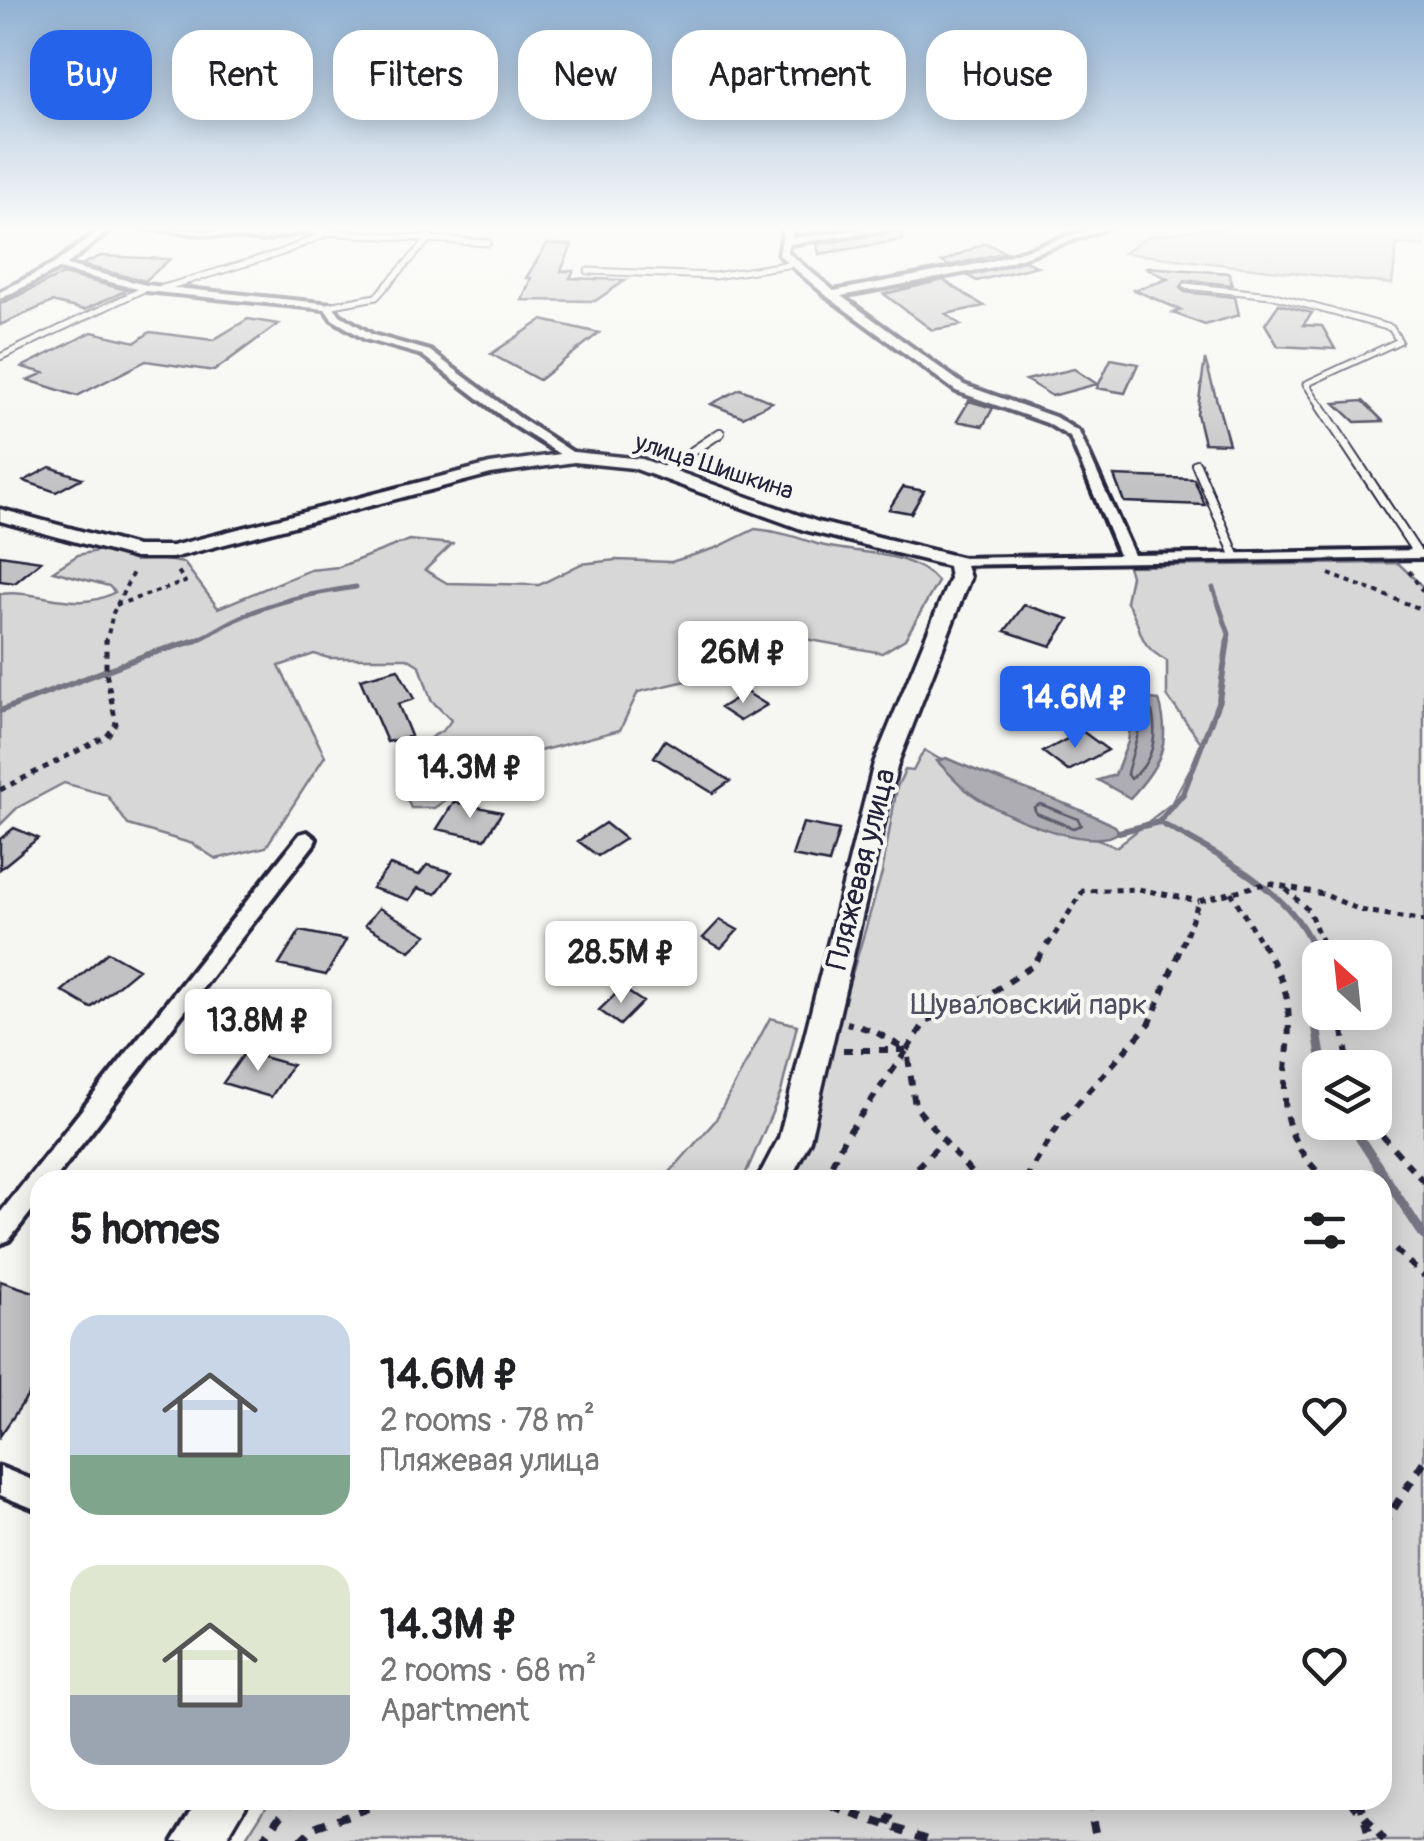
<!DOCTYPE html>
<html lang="en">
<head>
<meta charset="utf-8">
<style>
	:root { --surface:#fff; --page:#f2f2f2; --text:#202124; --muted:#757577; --accent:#2563eb }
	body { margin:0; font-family:Pangolin,sans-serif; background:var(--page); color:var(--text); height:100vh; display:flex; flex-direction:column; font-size:38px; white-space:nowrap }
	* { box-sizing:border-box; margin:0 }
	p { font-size:32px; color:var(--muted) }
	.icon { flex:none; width:55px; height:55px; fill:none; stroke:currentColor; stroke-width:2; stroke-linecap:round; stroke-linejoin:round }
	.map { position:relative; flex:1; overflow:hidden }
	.drawer { position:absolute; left:30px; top:1170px; width:1362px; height:640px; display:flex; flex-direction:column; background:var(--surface); border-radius:30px; box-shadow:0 5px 25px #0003 }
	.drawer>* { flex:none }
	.guide { position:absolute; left:30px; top:30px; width:1365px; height:90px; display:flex; gap:20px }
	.needle { width:65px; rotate:333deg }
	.controls { position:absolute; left:1302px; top:940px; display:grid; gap:20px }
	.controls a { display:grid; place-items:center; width:90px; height:90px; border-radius:20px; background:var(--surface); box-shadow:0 5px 25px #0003; font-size:50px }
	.price { position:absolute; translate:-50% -85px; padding:0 22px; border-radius:10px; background:#fff; color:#222; font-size:32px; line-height:65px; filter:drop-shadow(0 2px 5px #0008) }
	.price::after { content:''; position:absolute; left:50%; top:60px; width:30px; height:22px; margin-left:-15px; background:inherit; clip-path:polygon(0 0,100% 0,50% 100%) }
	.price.on { background:var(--accent); color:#fff }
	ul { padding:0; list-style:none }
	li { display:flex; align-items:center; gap:30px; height:250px; padding:0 40px }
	li span { display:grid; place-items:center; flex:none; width:280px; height:200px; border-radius:30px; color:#555 }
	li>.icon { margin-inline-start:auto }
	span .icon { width:120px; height:120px; fill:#fffc; stroke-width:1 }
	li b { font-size:42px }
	h2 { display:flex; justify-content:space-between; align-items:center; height:120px; padding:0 40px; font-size:42px }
	.tag { padding:0 35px; border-radius:30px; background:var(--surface); box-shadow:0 5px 25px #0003; font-size:35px; line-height:90px }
	.tag.on { background:var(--accent); color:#fff }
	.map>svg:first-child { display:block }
</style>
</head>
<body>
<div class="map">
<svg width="1424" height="1841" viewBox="0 0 1424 1841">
	<rect width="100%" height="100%" fill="#f6f6f2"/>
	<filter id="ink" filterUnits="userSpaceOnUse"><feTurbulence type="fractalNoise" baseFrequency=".01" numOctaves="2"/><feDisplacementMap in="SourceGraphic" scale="20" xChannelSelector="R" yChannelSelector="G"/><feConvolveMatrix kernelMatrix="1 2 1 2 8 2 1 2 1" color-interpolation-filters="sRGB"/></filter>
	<g filter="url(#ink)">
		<path fill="#d7d7d7" stroke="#7c7c89" stroke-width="2.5" fill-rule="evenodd" d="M1207 228H1424V246L1397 244 1392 284 1124 253 1147 237Z
			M755 529C778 531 796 537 817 544 855 555 910 549 938 582L905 639 882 653 789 636 739 647 708 676 638 692 620 730 505 760 434 808H411L399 782C406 767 413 749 427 740 438 732 444 733 451 720L431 700 420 666 407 658H329L314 654 279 666 325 756 266 847 216 859 193 844 128 825 107 795 64 783 17 808 0 825V594C42 589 76 614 115 592L109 586 53 571 78 555 101 550 184 563 218 608 310 570 339 567 409 540 452 544 425 570 447 583 539 585 581 564 616 560 671 562 716 548Z
			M1398 563 1424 588V1841H244L270 1800H1382V1180H791L882 873 897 787 905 770 913 771 924 750 1010 801 1116 847 1171 804 1203 745 1167 696V661C1133 642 1145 628 1126 601L1131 576 1128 566ZM1320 958H1375V1012H1320ZM1320 1068H1375V1122H1320Z
			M770 1018 797 1025 781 1092 745 1175 741 1180H663L715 1121Z"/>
		<path fill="#adadb3" stroke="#757583" stroke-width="2.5" d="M1134 697 1159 700C1172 744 1160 766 1130 798L1098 780 1115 775 1128 742Z
			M946 758C1002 783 1060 798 1115 826L1119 832C1089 855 991 811 965 789 955 780 946 770 937 761Z"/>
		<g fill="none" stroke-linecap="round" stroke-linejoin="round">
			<path stroke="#5a5a6b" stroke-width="2.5" d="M1145 709 1152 711C1158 737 1153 762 1131 779L1127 773Z
				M1040 804 1078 819 1081 825 1073 828 1036 813 1034 807Z"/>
			<path stroke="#757583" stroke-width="5" d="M1213 588 1229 634 1227 643
				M189 643C208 637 221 626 239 618 276 600 316 593 356 587"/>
			<path stroke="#757583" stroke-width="6" d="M1228 640 1219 700 1183 794 1159 822C1210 851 1289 888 1312 945
				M0 711 146 655 197 640
				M1119 832 1159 822"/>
			<path stroke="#757583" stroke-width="9" d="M1311 942 1313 948 1307 970 1323 1068
				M1349 1122 1424 1236"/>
		</g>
		<path fill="#c2c2c4" stroke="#22223b" stroke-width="2.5" d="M902 231 903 240 819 254 817 244Z
			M985 243 1006 252 949 266 942 262Z
			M547 244 572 245 561 271H574L570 278 626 280 595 301 522 300 531 278H526Z
			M100 256 170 259 145 281 81 265Z
			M1024 261 1037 266 977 281 968 276Z
			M1145 267 1229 273 1232 285 1186 280 1180 288 1185 292 1235 297 1239 315 1205 325 1173 313 1181 310 1134 290 1168 279Z
			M63 274 127 290 84 310 52 302 0 325V304Z
			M943 280 984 306 946 314 961 325 932 330 884 294Z
			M1279 304 1312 313 1303 325 1322 326 1335 349 1278 346 1265 324Z
			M248 319 278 324 214 371 146 361 77 396 28 380 44 373 22 367 92 332 136 342 150 332 213 340Z
			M542 320 599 333 539 380 491 354Z
			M1111 359 1138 364 1125 393 1097 388Z
			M1205 359 1229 444 1204 443 1197 414Z
			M1074 369 1097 384 1052 396 1026 380Z
			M740 389 748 392 772 402 743 417 711 404Z
			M969 401 993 408 983 426 957 421Z
			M1363 401 1383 421 1355 422 1335 403Z
			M50 467 82 478 56 492 24 481Z
			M1114 476 1194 479 1205 505 1124 502Z
			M903 487 924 491 911 513 889 509Z
			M0 555 41 561 15 583 0 581Z
			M1024 605 1069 619 1051 646 1005 631Z
			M398 669 414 699 398 704 411 736 387 742 360 679Z
			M746 692 767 705 740 721 720 708Z
			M1082 731 1108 750 1068 771 1043 752Z
			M665 740 730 781 713 793 654 757Z
			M454 802 502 812 485 839 437 829Z
			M605 823 625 839 598 856 578 841Z
			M803 823 839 830 829 863 792 856Z
			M14 828 38 838 0 869V839Z
			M390 865 419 875 427 865 452 872 436 894 418 888 409 900 372 888Z
			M379 908 427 935 410 951 365 925Z
			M720 920 738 930 721 948 703 938Z
			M300 931 346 940 326 975 279 965Z
			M108 952 138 969 91 1008 62 991Z
			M622 988 643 1002 620 1025 599 1010Z
			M245 1052 292 1065 271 1097 223 1083Z
			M0 1281 40 1294V1378L0 1436Z"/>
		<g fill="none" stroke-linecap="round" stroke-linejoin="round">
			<g stroke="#22223b" stroke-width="9">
				<path id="service-far1" d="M312 231 488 243
					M588 271 714 276 793 264
					M1186 286 1271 295 1391 328 1399 341 1306 384 1323 409
					M160 289 280 253 330 232
					M328 306 376 297 430 238
					M0 357 146 288"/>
			</g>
			<g stroke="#22223b" stroke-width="12">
				<path id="service" d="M1321 407 1418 554
					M1196 464 1235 555
					M663 471 720 433"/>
			</g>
			<g stroke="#22223b" stroke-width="8">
				<path id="minor" d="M103 228H113L66 265 146 285 332 304 340 315 373 335 430 351 520 418 580 457 569 460 512 424 422 355 365 339 332 319 325 309 146 291 59 269 0 299V292L54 264Z
					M140 228 262 234 326 228 262 240Z
					M784 228H794L791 238 870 228H900L789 244 787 252 834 291 988 262 1094 228H1108L994 267 841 296 964 385 1055 417 1079 432 1134 555 1424 550V558L952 565 950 562 957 558 1119 555 1070 437 1047 423 956 391 828 297 779 255Z
					M307 832 316 839 314 844 54 1180H40V1200L9 1240 0 1244V1213L300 834Z
					M0 1467 40 1483V1511L0 1495Z"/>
			</g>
			<g stroke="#22223b" stroke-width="7">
				<path id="tertiary" d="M574 452 642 459 818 522 964 558 970 578 898 763 810 1140 790 1180H757L779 1138 874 763 950 578 948 566 804 530 633 468 574 462 491 474 172 558H135L0 521V509L136 546H172L490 464Z
					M198 1800H249L225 1841H173Z"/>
			</g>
			<path stroke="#22223b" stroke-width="4" stroke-dasharray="5 5" stroke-linecap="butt" d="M1409 571 1424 593
				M1329 574 1424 610
				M116 605 185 582 178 571
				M106 643 113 613 134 570"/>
			<path stroke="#22223b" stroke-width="5" stroke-dasharray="6 6" stroke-linecap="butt" d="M0 790 107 736 116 724 106 672V640
				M1286 889 1309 911 1323 945
				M1231 892 1262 945
				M1048 945 1083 891 1138 889 1199 901
				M1182 945 1199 901 1268 883 1323 894 1360 910 1424 921"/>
			<path stroke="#22223b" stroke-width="6" stroke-dasharray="9 9" stroke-linecap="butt" d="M1261 942C1272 961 1286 984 1288 1006 1294 1078 1261 1119 1326 1180
				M1322 942 1328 958
				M1340 1012 1349 1068
				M843 1050H907L915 1106 977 1180
				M907 1050 926 1021 985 997 1034 965 1049 942
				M1370 1122 1424 1182
				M824 1180 844 1139 907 1050 874 1031 847 1023
				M904 1180 944 1140
				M1025 1180 1059 1124 1150 1023 1183 942
				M1382 1238 1424 1276"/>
			<path stroke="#22223b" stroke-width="8" stroke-dasharray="11 11" stroke-linecap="butt" d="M1382 1527 1424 1461
				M812 1800 934 1841
				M1088 1800 1097 1841
				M1351 1800 1384 1841
				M1360 1800 1370 1841
				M888 1825 897 1800
				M262 1841 292 1800
				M300 1841 314 1827 391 1800"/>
			<use href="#service-far1" stroke="#f6f6f2" stroke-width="5"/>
			<use href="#service" stroke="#f6f6f2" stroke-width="8"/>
			<use href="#minor" fill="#f6f6f2" fill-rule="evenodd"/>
			<use href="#tertiary" fill="#f6f6f2" fill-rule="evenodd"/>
		</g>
	</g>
	<linearGradient id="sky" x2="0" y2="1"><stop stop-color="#90b1d3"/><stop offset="0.47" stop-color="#fbfbf9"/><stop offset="1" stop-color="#fbfbf9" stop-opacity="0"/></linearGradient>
	<rect width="1424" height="486" fill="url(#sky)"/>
	<g text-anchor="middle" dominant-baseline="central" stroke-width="8" stroke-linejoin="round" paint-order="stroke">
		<g font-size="25" fill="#22223b" stroke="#f6f6f2">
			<text transform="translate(714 467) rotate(18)">улица Шишкина</text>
		</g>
		<g font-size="30" fill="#22223b" stroke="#f6f6f2">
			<text transform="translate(861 869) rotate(-76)">Пляжевая улица</text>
		</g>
		<g font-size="30" fill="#4f4f62" stroke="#f6f6f2">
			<text x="1029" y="1004">Шуваловский парк</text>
		</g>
	</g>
</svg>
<div class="controls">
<a><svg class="needle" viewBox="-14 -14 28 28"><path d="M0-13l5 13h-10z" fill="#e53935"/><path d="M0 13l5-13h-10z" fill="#757577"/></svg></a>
<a><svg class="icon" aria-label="layers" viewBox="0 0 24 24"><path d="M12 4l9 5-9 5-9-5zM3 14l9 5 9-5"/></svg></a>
</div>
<b class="price" style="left:743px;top:706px">26M ₽</b>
<b class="price on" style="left:1075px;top:751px">14.6M ₽</b>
<b class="price" style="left:470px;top:821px">14.3M ₽</b>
<b class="price" style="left:621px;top:1006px">28.5M ₽</b>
<b class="price" style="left:258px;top:1074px">13.8M ₽</b>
<div class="guide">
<a class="tag on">Buy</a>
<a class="tag">Rent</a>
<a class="tag">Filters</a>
<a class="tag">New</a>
<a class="tag">Apartment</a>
<a class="tag">House</a>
</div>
<section class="drawer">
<h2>5 homes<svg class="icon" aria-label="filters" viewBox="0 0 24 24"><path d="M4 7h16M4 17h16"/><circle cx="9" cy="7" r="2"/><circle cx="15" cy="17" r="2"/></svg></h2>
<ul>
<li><span style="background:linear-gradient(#c9d6e8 70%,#7fa58c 0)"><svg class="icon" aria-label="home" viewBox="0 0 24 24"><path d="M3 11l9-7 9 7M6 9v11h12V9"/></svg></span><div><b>14.6M ₽</b><p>2 rooms · 78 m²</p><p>Пляжевая улица</p></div><svg class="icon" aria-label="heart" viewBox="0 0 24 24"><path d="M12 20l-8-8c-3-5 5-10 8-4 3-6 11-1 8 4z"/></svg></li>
<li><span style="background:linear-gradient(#dfe7d0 65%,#9aa5b1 0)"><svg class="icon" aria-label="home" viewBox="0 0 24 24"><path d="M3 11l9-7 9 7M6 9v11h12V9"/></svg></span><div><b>14.3M ₽</b><p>2 rooms · 68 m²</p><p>Apartment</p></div><svg class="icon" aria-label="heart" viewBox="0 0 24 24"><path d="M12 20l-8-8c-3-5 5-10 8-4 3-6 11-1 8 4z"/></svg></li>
</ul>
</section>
</div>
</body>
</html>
